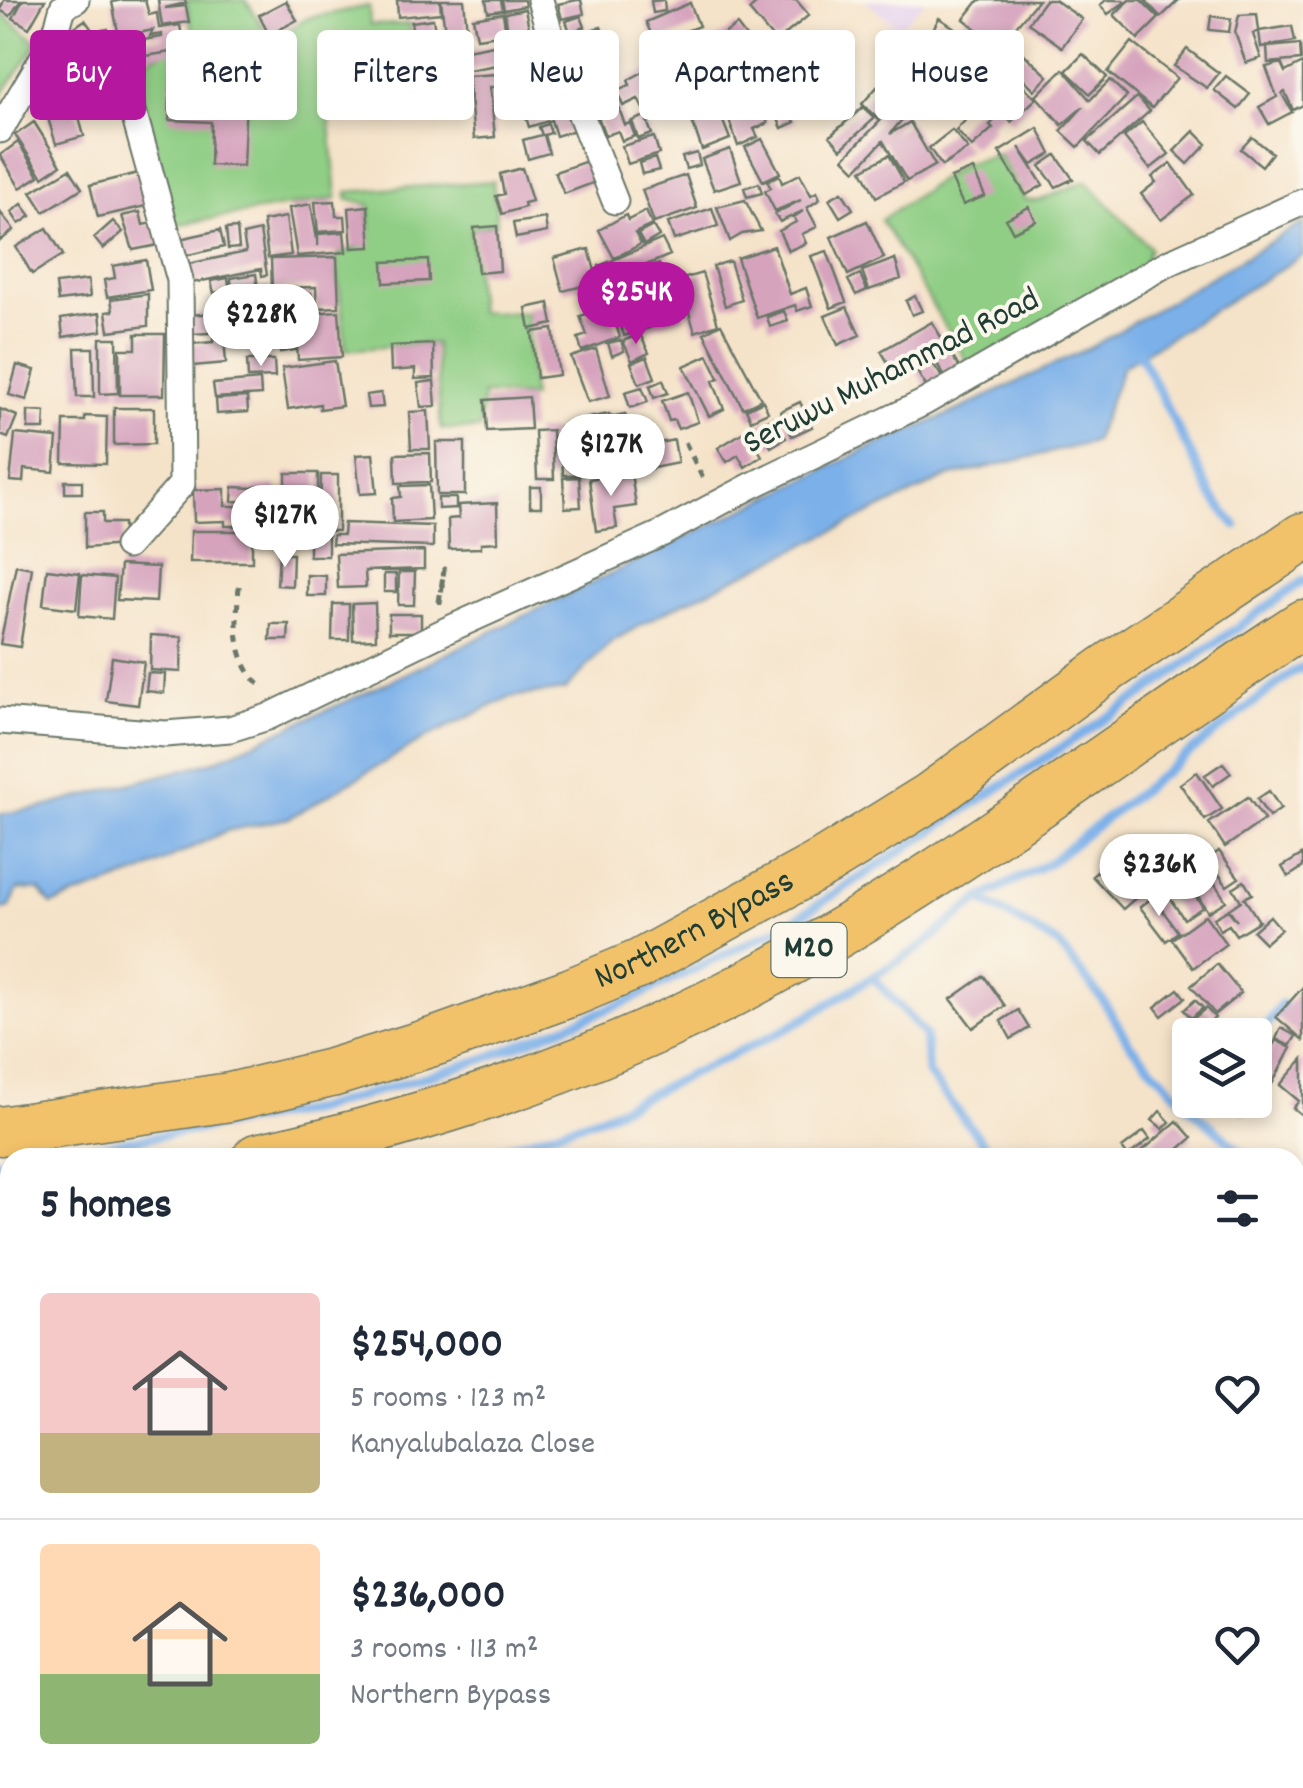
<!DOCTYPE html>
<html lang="en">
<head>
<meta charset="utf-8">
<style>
	:root { --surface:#fff; --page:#f6f6f7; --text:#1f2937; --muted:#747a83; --line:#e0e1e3; --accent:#b5179e }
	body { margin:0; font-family:Dekko,sans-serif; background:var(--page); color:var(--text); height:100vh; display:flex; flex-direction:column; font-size:38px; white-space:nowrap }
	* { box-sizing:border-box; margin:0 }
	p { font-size:32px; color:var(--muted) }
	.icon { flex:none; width:55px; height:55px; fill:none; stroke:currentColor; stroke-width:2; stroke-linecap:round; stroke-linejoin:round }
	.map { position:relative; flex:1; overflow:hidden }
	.sheet { position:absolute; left:0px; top:1148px; width:1305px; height:642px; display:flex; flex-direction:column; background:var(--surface); border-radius:30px 30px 0 0; box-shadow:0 5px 15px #0003 }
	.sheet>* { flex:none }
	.guide { position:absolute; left:30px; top:30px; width:1245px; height:90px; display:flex; gap:20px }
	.tools { position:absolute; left:1172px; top:1018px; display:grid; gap:20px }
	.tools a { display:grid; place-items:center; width:100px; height:100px; border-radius:10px; background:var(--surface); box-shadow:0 5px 15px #0003; font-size:50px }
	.price { position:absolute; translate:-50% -85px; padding:0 22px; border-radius:35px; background:#fff; color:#222; font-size:32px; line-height:65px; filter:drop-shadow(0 2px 5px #0008) }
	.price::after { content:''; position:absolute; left:50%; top:60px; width:30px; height:22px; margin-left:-15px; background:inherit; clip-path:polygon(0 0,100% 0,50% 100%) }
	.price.current { background:var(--accent); color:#fff }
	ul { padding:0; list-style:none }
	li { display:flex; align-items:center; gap:30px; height:250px; padding:0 40px }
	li+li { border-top:2px solid var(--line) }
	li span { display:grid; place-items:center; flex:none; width:280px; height:200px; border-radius:10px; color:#555 }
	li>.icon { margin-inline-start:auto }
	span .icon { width:120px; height:120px; fill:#fffc; stroke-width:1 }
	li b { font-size:42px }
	h2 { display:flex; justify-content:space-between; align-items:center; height:120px; padding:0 40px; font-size:42px }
	.chip { padding:0 35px; border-radius:10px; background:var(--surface); box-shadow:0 5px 15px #0003; font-size:35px; line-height:90px }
	.chip.current { background:var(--accent); color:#fff }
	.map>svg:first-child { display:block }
</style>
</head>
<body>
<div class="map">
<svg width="1303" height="1788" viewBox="0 0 1303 1788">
	<rect width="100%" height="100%" fill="#fbf7ec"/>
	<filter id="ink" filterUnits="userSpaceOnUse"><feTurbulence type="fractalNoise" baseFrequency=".01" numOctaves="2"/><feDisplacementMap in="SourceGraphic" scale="20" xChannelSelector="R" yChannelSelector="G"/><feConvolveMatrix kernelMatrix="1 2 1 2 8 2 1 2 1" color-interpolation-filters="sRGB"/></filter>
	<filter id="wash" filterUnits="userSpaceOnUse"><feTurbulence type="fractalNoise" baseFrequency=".0048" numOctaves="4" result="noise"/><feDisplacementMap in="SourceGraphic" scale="40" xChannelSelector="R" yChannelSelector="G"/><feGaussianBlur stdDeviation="2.25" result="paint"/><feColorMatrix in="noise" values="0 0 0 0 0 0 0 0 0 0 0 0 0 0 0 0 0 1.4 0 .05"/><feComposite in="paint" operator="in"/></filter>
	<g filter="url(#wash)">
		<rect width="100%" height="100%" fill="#f5e3c9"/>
		<path fill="#e6d2f0" d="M865 0H926L899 28Z"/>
		<path fill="#8fce84" stroke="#57865c" stroke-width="2.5" d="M186 0H246L271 40 308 18 369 6 370 25 409 24 418 76 327 91 337 198 174 225 153 136 129 68 194 38Z
			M0 12 38 43 0 97Z
			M998 154 1025 200 1038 201 1086 181 1150 248 1142 270 970 367 881 220 961 165Z
			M493 181 497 223 471 230 478 312 526 313 532 397 483 394 480 429H441L435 343 346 350 336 256 369 243 370 205 347 198V192Z"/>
		<path fill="#7cb0e9" stroke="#4e768e" stroke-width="2.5" d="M1303 223V255L1123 366 1094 442 947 477 662 613 611 642 565 690 510 697 431 735 289 818 226 831 140 873 51 905 40 890 18 889 10 907 0 910V814L40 808 211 762 374 689 865 450 959 410 1095 345Z"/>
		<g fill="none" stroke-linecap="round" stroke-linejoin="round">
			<path stroke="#7cb0e9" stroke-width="9" d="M1136 347 1212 496 1236 526
				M980 899 1057 943 1102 999 1131 1046 1190 1107 1248 1158
				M873 977 925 1035 928 1074 995 1158
				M1255 1041 1282 1004
				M28 1158 314 1110 484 1059 628 1001 788 924 1138 698 1303 581
				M474 1158 603 1116 782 1031 827 1005 918 949 980 899 1050 862 1293 672 1303 668
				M0 1162 10 1160
				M1295 1198 1303 1206
				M0 1255 10 1253
				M0 1323 10 1317
				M1295 1430 1303 1422
				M272 1780 276 1788
				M879 1788 885 1780
				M948 1788 956 1780"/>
		</g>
		<g id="blocks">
			<path fill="#d6a3bd" d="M4 0H21L10 16 0 10Z
				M23 0H45L29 28 13 18Z
				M122 0H145L149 15 157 13 159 28 180 25 184 50 145 56 143 40 162 37V34L150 36 153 30 119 37 112 2Z
				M158 0H185L186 3 165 8 186 6 189 22 162 26Z
				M397 0H440L441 13 398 17Z
				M441 0H464L467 30 445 32Z
				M486 0H501L503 10 488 12Z
				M502 0H524L525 6 504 10Z
				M577 0H581L584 14 562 19 558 4Z
				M664 0 665 11 653 13 651 1Z
				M760 0H796L809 15 776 42 749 10Z
				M979 0H1038L1000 45 1005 49 1000 55 995 52 998 46 964 19Z
				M1045 0H1055L1082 19 1062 47 1028 23Z
				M1106 0H1123L1125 2 1108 14 1100 5Z
				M1141 0 1159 18 1138 39 1114 15 1129 0Z
				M1145 0H1179L1161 17Z
				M286 1 297 20 269 35 259 15Z
				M690 3 699 26 655 43 646 22Z
				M525 9 529 28 508 32 505 13Z
				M503 13 506 34 477 38 473 18Z
				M1257 14 1259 31 1253 34 1261 58 1246 63 1235 33 1239 15Z
				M581 16 585 27 570 32 566 21Z
				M1211 16 1231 19 1229 32 1209 30Z
				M939 18 961 32 983 41 963 72 938 65 922 50Z
				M433 19 439 53 417 56 411 22Z
				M85 20 95 34 82 42 73 28Z
				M737 25 766 64 740 82 711 43Z
				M1292 26 1295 41 1261 47 1259 31Z
				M601 27 606 42 575 51 570 36Z
				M108 29 112 44 99 47 96 31Z
				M533 38 536 58 505 62 502 42Z
				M795 40 822 79 806 90 778 51Z
				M1132 42 1177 78 1152 108 1108 72Z
				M499 44 503 64 428 77 424 58Z
				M708 44 716 59 702 67 694 52Z
				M1300 44 1301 60 1268 63 1267 47Z
				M1187 49 1219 73 1207 88 1174 66Z
				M684 50 706 92 650 122 638 99 623 106 617 91 630 85 628 80Z
				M204 53 223 55 222 68 203 66Z
				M1023 53 1048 76 1035 90 1010 66Z
				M1083 54 1107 77 1090 94 1066 71Z
				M615 57 620 74 581 87 575 70Z
				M717 61 732 87 717 96 701 70Z
				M1281 63 1285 72 1303 63V105L1293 110 1285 92 1282 94 1292 112 1269 124 1259 107 1277 97 1266 67Z
				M1004 65 1016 76 994 100 987 94 973 109 956 91 969 78 982 91Z
				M938 67 951 77 944 86 931 77Z
				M1063 69 1090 100 1110 80 1127 96 1078 147 1061 131 1083 107 1062 125 1036 96Z
				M899 71 927 97 913 107 887 81Z
				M171 74 247 77 243 166 210 165 211 122 169 120Z
				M496 74 497 87H490L495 137 474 139 468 76Z
				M557 74 575 130 556 136 551 120 529 127 522 104 529 102 524 84Z
				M1226 76 1250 94 1238 109 1214 90Z
				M751 82 758 94 743 103 736 91Z
				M610 84 625 125 630 123 635 136 622 141 618 131 605 136 589 92Z
				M1023 85 1036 99 1011 122 1002 112 990 125 993 128 972 147 956 130 987 98 997 108Z
				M877 87 905 116 890 134 910 122 935 165 907 181 883 141 856 170 844 158 880 121 862 104Z
				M730 91 737 105 724 113 717 99Z
				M1137 97 1150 111 1100 155 1087 141Z
				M708 99 712 111 691 119 686 107Z
				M760 104 768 123 754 129 758 137 738 146 728 117Z
				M76 107 84 136 56 144 47 115Z
				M863 107 874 119 841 149 830 136Z
				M719 111 730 139 702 150 692 121Z
				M789 111 795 122 782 128 777 117Z
				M645 116 652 134 638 139 632 121Z
				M34 122 61 165 43 177 15 135Z
				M1142 122 1169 154 1150 169 1124 137Z
				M548 124 551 133 544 135 549 153 528 159 523 140 542 135 539 127Z
				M1038 128 1051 154 1032 165 1019 147 1043 185 1026 195 999 152Z
				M952 130 968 149 942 166 929 148Z
				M1194 131 1207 144 1188 164 1174 151Z
				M654 137 659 154 628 164 622 146Z
				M1252 137 1272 153 1262 166 1241 149Z
				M762 139 780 173 763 181 745 147Z
				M18 142 39 176 20 188 0 155Z
				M730 149 741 181 714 190 702 159Z
				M697 153 700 165 686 169 682 157Z
				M889 155 904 182 876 197 862 170Z
				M1056 155 1073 179 1056 187 1040 166Z
				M655 158 659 170 642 174 639 163Z
				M590 160 598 181 564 194 555 172Z
				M1171 163 1194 195 1161 220 1141 194 1156 182 1152 177Z
				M522 168 532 201 524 203 525 207 502 214 496 196 504 194 500 174Z
				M70 169 82 188 44 212 31 192Z
				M973 169 985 196 963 205 951 178Z
				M138 173 146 206 98 217 90 185Z
				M800 174 811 195 817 192 820 199 807 208 817 227 802 234 806 243 788 251 779 231 796 222 794 217 803 211 780 222 775 214 801 200 775 211 765 191 771 188 767 181 779 175 782 183Z
				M686 175 697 208 654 223 642 190Z
				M759 183 762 193 747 197 744 188Z
				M842 192 853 209 840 217 829 199Z
				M745 200 761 231 742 234 730 241 717 207Z
				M335 201 336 216H345L346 230 318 232 315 202Z
				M22 204 31 216 19 224 11 212Z
				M311 204 318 246V234L344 232 346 252 297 256 289 208Z
				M368 206 371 247 352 248 349 208Z
				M1029 207 1036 221 1013 232 1006 219Z
				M712 208 718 226 674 240 668 223Z
				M646 211 652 225 635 233 641 244 614 258 599 230 626 215 628 220Z
				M0 212 14 230 0 241Z
				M140 212 143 225 158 222 163 244 133 250 122 216Z
				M286 217 291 255 268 258 263 221Z
				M545 218 547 232 516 238 513 223Z
				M113 221 123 232 103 249 94 238Z
				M867 221 884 258 848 275 831 237Z
				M497 226 500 271 478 273 474 228Z
				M653 226 659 236 644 245 638 234Z
				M47 228 63 255 32 274 16 247Z
				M237 228 239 248 228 249 226 229Z
				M220 230 224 247 179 257 175 240Z
				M260 231 267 275 262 276 261 269 187 284 183 265 246 252 243 235Z
				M662 239 670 255 606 282 599 266Z
				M774 246 790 294 806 288 812 306 797 311 795 305 757 318 737 258Z
				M589 249 598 282 563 291 554 258Z
				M827 251 846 302 831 308 811 256Z
				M337 257 339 307 317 308 316 287 272 288 271 259Z
				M895 259 901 279 869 290 862 271Z
				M146 260 151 290 107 297 104 280 115 278 113 266Z
				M428 260 429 281 384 283 383 262Z
				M730 261 742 300 725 306 713 266Z
				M659 264 663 275 649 280 645 269Z
				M702 273 718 324 695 332 679 280Z
				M256 274 258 289 269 287 272 305 233 311 231 278Z
				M860 274 867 290 856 295 848 280Z
				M636 276 643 294 615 305 608 286Z
				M228 278 230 290 214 293 211 281Z
				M88 280 90 297 58 301 56 284Z
				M311 293 312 310 287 312 286 295Z
				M148 294V326L109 331 106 312 113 311 111 299Z
				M663 295 665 303 678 298 684 317 624 336 616 310Z
				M915 296 922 311 912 315 906 301Z
				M549 303 553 324 530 329 526 308Z
				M610 307 620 337 582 351 578 338 587 335 580 316Z
				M847 307 860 335 838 345 825 316Z
				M339 311 342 357 298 360 295 314Z
				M784 311 788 321 770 327 767 317Z
				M229 312 230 332 190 334 189 315Z
				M268 312 270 337 252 338 250 313Z
				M100 313 102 331 63 337 61 319Z
				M932 322 960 369 945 377 932 355 909 368 903 359 890 366 881 351Z
				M721 324 761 399 743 408 704 333Z
				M292 325 295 350 280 352 276 328Z
				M553 329 559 375 537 378 532 332Z
				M136 334H165L164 395H120V349H136Z
				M640 334 649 353 632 361 623 341Z
				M224 337 226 363 193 366 191 344 213 342V338Z
				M100 338H117L118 393 100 394Z
				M621 340 624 351 612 356 608 343Z
				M433 344 434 378 415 379V369L391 371 390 346Z
				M75 348H93L94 397H77Z
				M596 349 610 396 588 402 571 357Z
				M708 355 719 378 713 381 724 409 709 416 684 366Z
				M647 357 655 378 639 384 631 363Z
				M247 360H274L275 377 248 378Z
				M335 361 342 406 320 409V404L288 409 282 368Z
				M931 361 943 378 927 388 916 370Z
				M17 365 35 370 27 400 9 395Z
				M260 380 261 395 215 398 213 384Z
				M663 380 668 393 654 398 650 386Z
				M434 381 436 406 421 407 418 383Z
				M642 387 648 402 630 408 625 392Z
				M688 392 698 422 678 429 674 420 669 421 662 401Z
				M381 393 383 407 368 408 366 395Z
				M247 397 248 412 217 414 216 399Z
				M529 397 531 429 487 431 485 400Z
				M763 401 768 412 751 420 746 409Z
				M800 402 812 427 792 436 781 411Z
				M114 408H154V444L114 445Z
				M0 409 17 416 8 438 0 435Z
				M28 411 45 412 44 429H28Z
				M428 411 430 449H411L409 412Z
				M609 414 612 432 586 437 582 419Z
				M625 414 629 426 615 430 611 417Z
				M85 416 107 417 106 464 63 463 64 421H85Z
				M774 417 786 438 771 447 759 425Z
				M651 426 654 444 674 440 678 463 633 472 630 453 592 459 589 438Z
				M560 427H580L579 453H560Z
				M552 430 554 479H537L535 431Z
				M747 430 762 456 745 467 738 455 727 462 718 448Z
				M15 434 57 438 54 472 24 469 23 482 10 481Z
				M436 442H465V495H437Z
				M430 453 431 482 396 483 395 454Z
				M373 454 377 493 360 494 356 455Z
				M562 457H579V465H587V475H563Z
				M624 457 627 470 596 476 593 463Z
				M286 473H318V536H328V556H309V535H291V530H286Z
				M631 473 636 506 614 509 617 528 596 531 589 479Z
				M321 475H338V531H320Z
				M579 477 581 507 565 508 563 478Z
				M65 481H82V493H65Z
				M429 485 431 520 393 522 392 498 401 497 400 486Z
				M278 486V533L255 534 254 487Z
				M233 487 253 488 252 502 232 501Z
				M530 487H541V507H530Z
				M225 489V506H253V526H225V521L194 522 193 490Z
				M438 498H456V508L438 509Z
				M497 503 498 542 481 543V548L449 549 448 519 459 518 458 505Z
				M85 512H103V523H123V545L85 548Z
				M344 523 433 526V547L332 544 333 535H343Z
				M191 531H252V562H190Z
				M424 551V569L365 571 366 587 338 588 336 554Z
				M279 554H293L292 586 277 585Z
				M16 565 32 568 20 647 0 644Z
				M120 565 158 567 156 602 117 600Z
				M47 569 80 573 76 609 43 605Z
				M399 572H415L414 605H398Z
				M384 574H396V592H384Z
				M82 575 115 578 112 619 79 616Z
				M307 575 326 576V596H307Z
				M375 603 376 639 353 640 352 604Z
				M333 604H349V640H332Z
				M389 614H421V632H389Z
				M271 624H289L288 640H270Z
				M151 635 182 637 181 672 150 670Z
				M112 657 144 662 138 705 106 701Z
				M148 673 165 674 164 693 146 691Z
				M1223 763 1231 773 1213 786 1205 775Z
				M1197 772 1222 809 1205 820 1180 784Z
				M1269 791 1281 809 1269 817 1257 799Z
				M1248 797 1264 820 1225 847 1209 823Z
				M1156 840 1203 907 1184 919 1138 852Z
				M1219 851 1239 878 1227 886 1208 859Z
				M1196 854 1226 901 1208 912 1178 865Z
				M1303 854V867L1288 877 1282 867Z
				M1109 862 1139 895 1123 909 1092 876Z
				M1244 881 1252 894 1244 898 1259 921 1236 935 1229 925 1220 930 1214 918 1228 910 1237 921 1229 909 1241 901 1233 888Z
				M1153 897 1178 932 1166 941 1140 907Z
				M1205 915 1226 944 1193 968 1172 939Z
				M1270 916 1281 929 1265 943 1253 931Z
				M1217 964 1241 993 1215 1014 1191 986Z
				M984 976 1005 1006 973 1028 951 999Z
				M1303 987V1040L1276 1017Z
				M1178 989 1185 998 1162 1016 1155 1007Z
				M1195 1000 1203 1008 1191 1018 1184 1010Z
				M1206 1008 1215 1018 1202 1029 1193 1019Z
				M1018 1010 1029 1028 1011 1039 1001 1021Z
				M1281 1028 1296 1036 1290 1046 1276 1039Z
				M1276 1040 1291 1048 1272 1084 1256 1076Z
				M1303 1059V1116L1293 1108 1299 1101 1280 1085Z
				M1255 1085 1264 1093 1244 1115 1230 1103 1233 1100H1255Z
				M1160 1111 1170 1122 1163 1129 1152 1120Z
				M1177 1121 1192 1138 1169 1158H1134Z
				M1144 1131 1150 1139 1128 1156 1122 1148Z
				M1295 1312 1303 1319V1339L1295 1348Z
				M1295 1647 1303 1653V1680L1295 1674Z
				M1303 1714V1775L1300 1779 1303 1788H1288L1277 1780H1295V1719L1298 1721Z
				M0 1729 10 1743V1763L0 1770Z
				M10 1767V1780H33L36 1785 31 1788H0V1773Z
				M1024 1780H1152L1147 1788H1019Z
				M1205 1780H1240L1253 1788H1204L1201 1786Z"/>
		</g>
	</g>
	<g filter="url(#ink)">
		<use href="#blocks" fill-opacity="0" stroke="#6a7768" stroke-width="2.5"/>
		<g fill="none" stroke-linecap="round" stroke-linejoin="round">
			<g stroke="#6a7768" stroke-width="29">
				<path id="minor" d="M540 0 554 47 615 201
					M54 39 127 89 180 280 182 484 127 546
					M0 130 54 39 63 7 76 0
					M0 721 165 734 230 729 268 717 445 631 663 533 751 486 925 402 1166 264 1303 202
					M1295 1396 1303 1388
					M919 1788 928 1780"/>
			</g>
			<g stroke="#6a7768" stroke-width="51">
				<g id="motorway">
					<path id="s1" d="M0 1131 230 1097 331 1073 439 1040 572 992 639 964 825 862 930 797 1105 670 1303 537"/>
					<path d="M257 1158C427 1121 595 1066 749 984 944 880 1119 744 1303 624"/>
					<path d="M0 1201 10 1199"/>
				</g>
			</g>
			<path stroke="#6a7768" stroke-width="5" stroke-dasharray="8 8" stroke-linecap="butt" d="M685 442 704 481
				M239 586C236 624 232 661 263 688
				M439 602 444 569 440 604"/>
			<use href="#minor" stroke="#fff" stroke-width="25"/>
			<use href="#motorway" stroke="#f2c26a" stroke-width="48"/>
		</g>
	</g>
	<g text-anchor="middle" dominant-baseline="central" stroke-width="8" stroke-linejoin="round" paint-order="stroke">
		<rect fill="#fbf7ec" stroke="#61756b" stroke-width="2.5" x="771.5" y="923" width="75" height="54" rx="8"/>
		<g font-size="32" font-weight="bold" fill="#1f3d34">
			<text x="809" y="950">M20</text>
		</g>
		<g font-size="35" fill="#1f3d34" stroke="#fbf7ec">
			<text transform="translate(892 373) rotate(-27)">Seruwu Muhammad Road</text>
			<text stroke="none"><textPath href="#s1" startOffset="728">Northern Bypass</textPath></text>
		</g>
	</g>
</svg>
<div class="tools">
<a><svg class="icon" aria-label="layers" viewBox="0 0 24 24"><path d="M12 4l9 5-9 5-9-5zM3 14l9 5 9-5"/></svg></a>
</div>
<b class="price current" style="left:636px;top:347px">$254K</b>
<b class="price" style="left:261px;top:369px">$228K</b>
<b class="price" style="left:611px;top:499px">$127K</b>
<b class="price" style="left:285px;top:570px">$127K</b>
<b class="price" style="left:1159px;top:919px">$236K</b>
<div class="guide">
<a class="chip current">Buy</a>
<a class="chip">Rent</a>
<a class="chip">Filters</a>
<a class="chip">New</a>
<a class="chip">Apartment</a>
<a class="chip">House</a>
</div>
<section class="sheet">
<h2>5 homes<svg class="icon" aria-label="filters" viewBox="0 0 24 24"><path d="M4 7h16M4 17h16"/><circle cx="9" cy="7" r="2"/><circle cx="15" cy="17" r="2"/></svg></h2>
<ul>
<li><span style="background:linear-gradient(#f6c9c9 70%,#c2b280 0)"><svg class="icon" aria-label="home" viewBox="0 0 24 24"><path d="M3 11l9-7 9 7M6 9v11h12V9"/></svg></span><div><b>$254,000</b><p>5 rooms · 123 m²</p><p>Kanyalubalaza Close</p></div><svg class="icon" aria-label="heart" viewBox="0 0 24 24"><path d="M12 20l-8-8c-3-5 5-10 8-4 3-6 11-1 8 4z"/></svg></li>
<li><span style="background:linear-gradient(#ffd9b3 65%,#8fb573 0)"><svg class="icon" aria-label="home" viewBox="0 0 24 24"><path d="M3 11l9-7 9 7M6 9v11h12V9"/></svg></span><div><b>$236,000</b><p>3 rooms · 113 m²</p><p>Northern Bypass</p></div><svg class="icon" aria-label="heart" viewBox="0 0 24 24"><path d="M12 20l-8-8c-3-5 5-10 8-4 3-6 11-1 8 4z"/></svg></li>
</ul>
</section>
</div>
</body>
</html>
